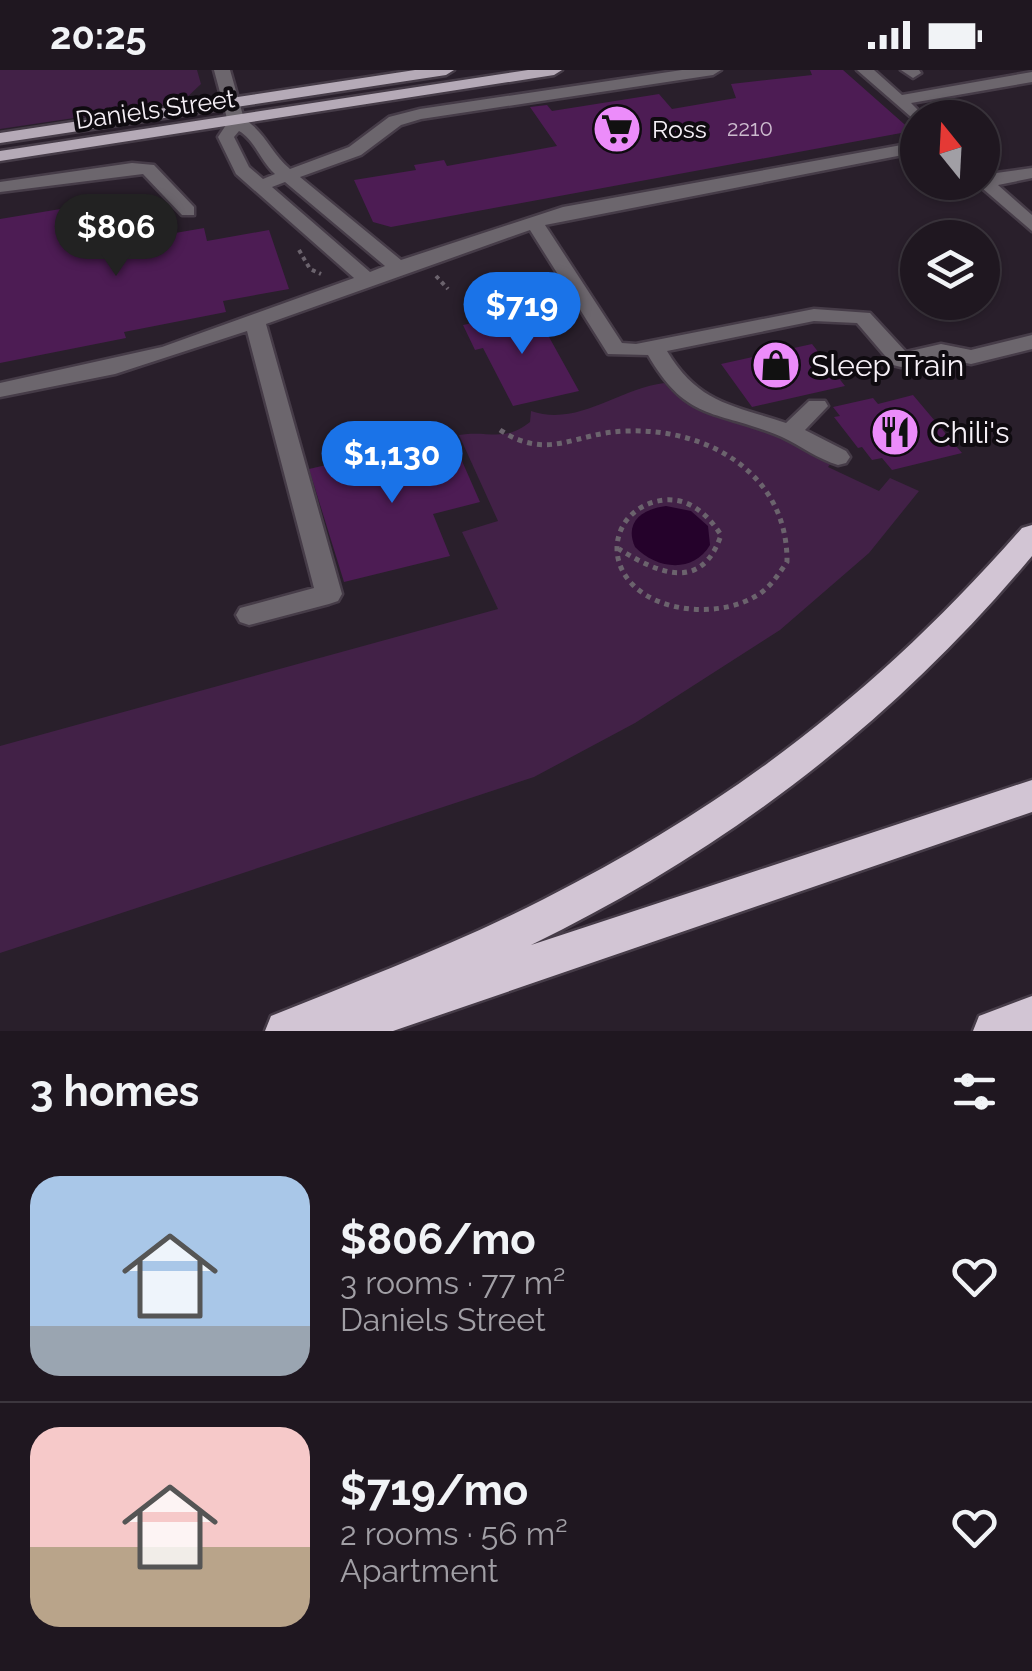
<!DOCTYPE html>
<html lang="en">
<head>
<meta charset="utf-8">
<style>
	:root { --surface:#1f1720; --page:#2c242d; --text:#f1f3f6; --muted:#a19fa5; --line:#3c363e; --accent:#1a73e8 }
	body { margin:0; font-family:Raleway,sans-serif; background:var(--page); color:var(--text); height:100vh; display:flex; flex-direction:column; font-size:38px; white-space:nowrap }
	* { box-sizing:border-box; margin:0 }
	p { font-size:32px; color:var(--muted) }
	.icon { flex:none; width:55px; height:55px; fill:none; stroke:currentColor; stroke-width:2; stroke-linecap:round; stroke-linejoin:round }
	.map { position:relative; height:961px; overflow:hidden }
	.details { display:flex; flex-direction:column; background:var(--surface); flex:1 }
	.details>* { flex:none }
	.needle { width:65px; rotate:342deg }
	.fabs { position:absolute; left:900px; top:30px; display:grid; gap:20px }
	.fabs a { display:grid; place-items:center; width:100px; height:100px; border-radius:50%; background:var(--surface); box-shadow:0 2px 8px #0004,0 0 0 2px var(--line); font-size:50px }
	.price { position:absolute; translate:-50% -85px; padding:0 22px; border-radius:35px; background:var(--accent); color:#fff; font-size:32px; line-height:65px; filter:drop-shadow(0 2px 5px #0008) }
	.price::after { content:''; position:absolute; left:50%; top:60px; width:30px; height:22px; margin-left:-15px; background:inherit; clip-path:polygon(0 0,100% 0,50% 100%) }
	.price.current { background:#222; color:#fff }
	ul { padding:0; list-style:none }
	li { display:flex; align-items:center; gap:30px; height:250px; padding:0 30px }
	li+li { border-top:2px solid var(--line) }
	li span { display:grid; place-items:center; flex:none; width:280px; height:200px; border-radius:30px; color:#555 }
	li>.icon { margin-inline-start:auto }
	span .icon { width:120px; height:120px; fill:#fffc; stroke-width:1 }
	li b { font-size:42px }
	h2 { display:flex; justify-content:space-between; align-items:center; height:120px; padding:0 30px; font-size:42px }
	.status { display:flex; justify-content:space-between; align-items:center; height:70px; padding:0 50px; background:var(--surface); direction:ltr }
	.status svg { height:28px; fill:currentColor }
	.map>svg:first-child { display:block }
</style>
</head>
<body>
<div class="status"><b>20:25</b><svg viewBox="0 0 49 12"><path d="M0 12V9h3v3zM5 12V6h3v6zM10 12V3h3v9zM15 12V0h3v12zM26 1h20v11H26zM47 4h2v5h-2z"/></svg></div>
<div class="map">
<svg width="1032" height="961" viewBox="0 0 1032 961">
	<rect width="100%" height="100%" fill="#291f2b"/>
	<path fill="#422147" d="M0 0H197L201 14 182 32 0 59Z
		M664 313C692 346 739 347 777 362 797 370 815 381 834 389L828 397 879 421 890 408 919 421 869 483 780 560 635 653 534 707 0 883V676L498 539 462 462 498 451 459 365C489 360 504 373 530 352L531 341C578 357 618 319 664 313Z"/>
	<path fill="#25022b" d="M666 436 691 441 708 456 710 475C693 504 656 499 635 477 624 452 642 439 666 436Z"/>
	<path fill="#4d1c54" d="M810 0H843L912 61 391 157 373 152 354 110 416 100 414 95 444 90 447 96 557 76 530 37 547 35 552 41 659 24 672 39 736 28 731 14 812 5Z
		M103 132 109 166 120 164 135 170 204 158 207 171 269 160 289 219 223 231 226 242 124 262 126 268 0 293V149Z
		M534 240 579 321 513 336 483 278 475 280 463 255Z
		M812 274 845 316 752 337 721 294Z
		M913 325 962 383 892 400 882 388 872 390 862 377 858 378 834 347 840 346 833 337 873 328 878 334Z
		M451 366 480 432 433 444 450 486 344 512 309 399Z"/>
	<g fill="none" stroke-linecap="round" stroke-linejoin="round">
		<g stroke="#463c48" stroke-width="5">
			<path id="minor" d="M214 0H230L244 49C265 62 271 83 290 99L349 77 389 47 420 39 682 0H721L713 5 421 49 401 55 361 85 300 107 401 190 563 137 918 72V82L545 155 622 273 636 274 814 239 870 243 906 282 941 274 971 280 1032 265V279L971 294 941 288 901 297 893 295 857 253 814 251 667 281C698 333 732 335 786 353L809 331H825L828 336 805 360 846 381 850 387 846 393 838 395C818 389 801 376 782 367 717 339 688 354 648 285L608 284 530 160 266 254 342 524 338 531 329 534 249 555 240 552 236 545 240 538 314 518 247 261 115 304 0 327V313L162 277 354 208 236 104 218 67 228 52ZM239 61C255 70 261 92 275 104L263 109 249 97 234 67ZM285 112 385 196 370 202 272 117Z
				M857 0H874L902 25 1032 2V12L911 33 926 48H918V53Z
				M901 0H919L921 3 913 8Z
				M132 93 154 95 194 137V145H182L143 104 0 122V112Z
				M1032 98V108L998 115 1032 145V161L975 112H982V105Z"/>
		</g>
		<g stroke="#463c48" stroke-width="5">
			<path id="major" d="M415 0H454L446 5 0 73V63Z
				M528 0H562L554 5 0 91V81Z"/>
		</g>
		<g stroke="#463c48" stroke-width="5">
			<path id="highway" d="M1032 455V486C894 652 725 781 531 875L1032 710V742L393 961H265L271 946C363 909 456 874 544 829 734 733 882 618 1022 458Z
				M1032 926V961H973L979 946Z"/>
		</g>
		<path stroke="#6b636d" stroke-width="4" stroke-dasharray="4 4" stroke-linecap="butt" d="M299 180 310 199 321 204
			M436 206 448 219"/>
		<path stroke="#6b636d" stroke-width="5" stroke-dasharray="5 5" stroke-linecap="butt" d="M500 360C549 392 575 362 627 361 708 358 788 404 787 492 778 505 770 518 756 526 721 547 661 544 632 514 601 481 621 434 665 430 690 428 708 445 721 465 702 522 659 504 619 479"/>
		<use href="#minor" fill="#6c666d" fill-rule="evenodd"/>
		<use href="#major" fill="#b5aab7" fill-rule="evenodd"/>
		<use href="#highway" fill="#d2c5d4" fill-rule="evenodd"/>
	</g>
	<defs>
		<g id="supermarket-disc" transform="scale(2.5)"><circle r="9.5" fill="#ec8cfa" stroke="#0f0b10"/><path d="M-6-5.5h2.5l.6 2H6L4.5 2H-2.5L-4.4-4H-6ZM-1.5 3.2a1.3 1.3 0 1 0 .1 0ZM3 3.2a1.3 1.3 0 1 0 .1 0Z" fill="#111"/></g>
		<g id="shop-disc" transform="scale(2.5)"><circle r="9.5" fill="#ec8cfa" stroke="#0f0b10"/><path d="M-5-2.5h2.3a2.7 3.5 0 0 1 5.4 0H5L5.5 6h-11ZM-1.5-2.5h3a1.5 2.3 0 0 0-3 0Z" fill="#111"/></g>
		<g id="restaurant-disc" transform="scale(2.5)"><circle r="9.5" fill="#ec8cfa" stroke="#0f0b10"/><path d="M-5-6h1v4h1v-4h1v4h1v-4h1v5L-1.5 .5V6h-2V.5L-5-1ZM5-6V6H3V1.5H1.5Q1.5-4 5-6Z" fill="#111"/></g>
	</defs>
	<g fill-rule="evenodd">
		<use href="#supermarket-disc" x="617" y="59"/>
		<use href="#shop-disc" x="776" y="295"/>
		<use href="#restaurant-disc" x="895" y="362"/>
	</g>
	<g text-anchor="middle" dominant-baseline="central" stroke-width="8" stroke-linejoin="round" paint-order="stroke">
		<g font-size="22" fill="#ccbbce">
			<text x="750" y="58">2210</text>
		</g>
		<g font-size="25" fill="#f6f0f7" stroke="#0f0b10">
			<text transform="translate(155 39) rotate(-8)">Daniels Street</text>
		</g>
		<g font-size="25" fill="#f6f0f7" stroke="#0f0b10" text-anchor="start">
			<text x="652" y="59">Ross</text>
		</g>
		<g font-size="30" fill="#f6f0f7" stroke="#0f0b10" text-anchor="start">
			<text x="811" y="295">Sleep Train</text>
			<text x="930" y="362">Chili's</text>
		</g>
	</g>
</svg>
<div class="fabs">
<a><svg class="needle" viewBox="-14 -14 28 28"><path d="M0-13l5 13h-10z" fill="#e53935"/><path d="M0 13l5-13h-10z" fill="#a19fa5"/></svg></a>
<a><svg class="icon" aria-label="layers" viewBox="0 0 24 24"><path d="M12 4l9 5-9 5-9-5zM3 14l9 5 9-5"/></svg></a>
</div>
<b class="price current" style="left:116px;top:209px">$806</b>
<b class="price" style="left:522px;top:287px">$719</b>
<b class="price" style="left:392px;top:436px">$1,130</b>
</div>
<section class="details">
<h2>3 homes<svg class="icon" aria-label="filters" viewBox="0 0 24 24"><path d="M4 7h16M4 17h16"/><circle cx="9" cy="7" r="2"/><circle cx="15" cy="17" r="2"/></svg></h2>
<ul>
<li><span style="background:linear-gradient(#a9c7e8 75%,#9aa5b1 0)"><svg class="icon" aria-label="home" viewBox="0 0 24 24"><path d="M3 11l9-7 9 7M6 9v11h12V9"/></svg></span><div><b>$806/mo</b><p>3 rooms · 77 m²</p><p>Daniels Street</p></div><svg class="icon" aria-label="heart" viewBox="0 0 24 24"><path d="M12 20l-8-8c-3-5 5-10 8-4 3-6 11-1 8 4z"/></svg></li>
<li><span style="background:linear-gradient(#f6c9c9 60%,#b9a48a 0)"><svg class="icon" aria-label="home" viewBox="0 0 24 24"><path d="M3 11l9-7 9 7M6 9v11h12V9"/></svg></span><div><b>$719/mo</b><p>2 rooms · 56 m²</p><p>Apartment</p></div><svg class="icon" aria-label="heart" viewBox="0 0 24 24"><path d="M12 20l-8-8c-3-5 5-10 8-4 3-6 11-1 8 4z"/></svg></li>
</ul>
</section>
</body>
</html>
